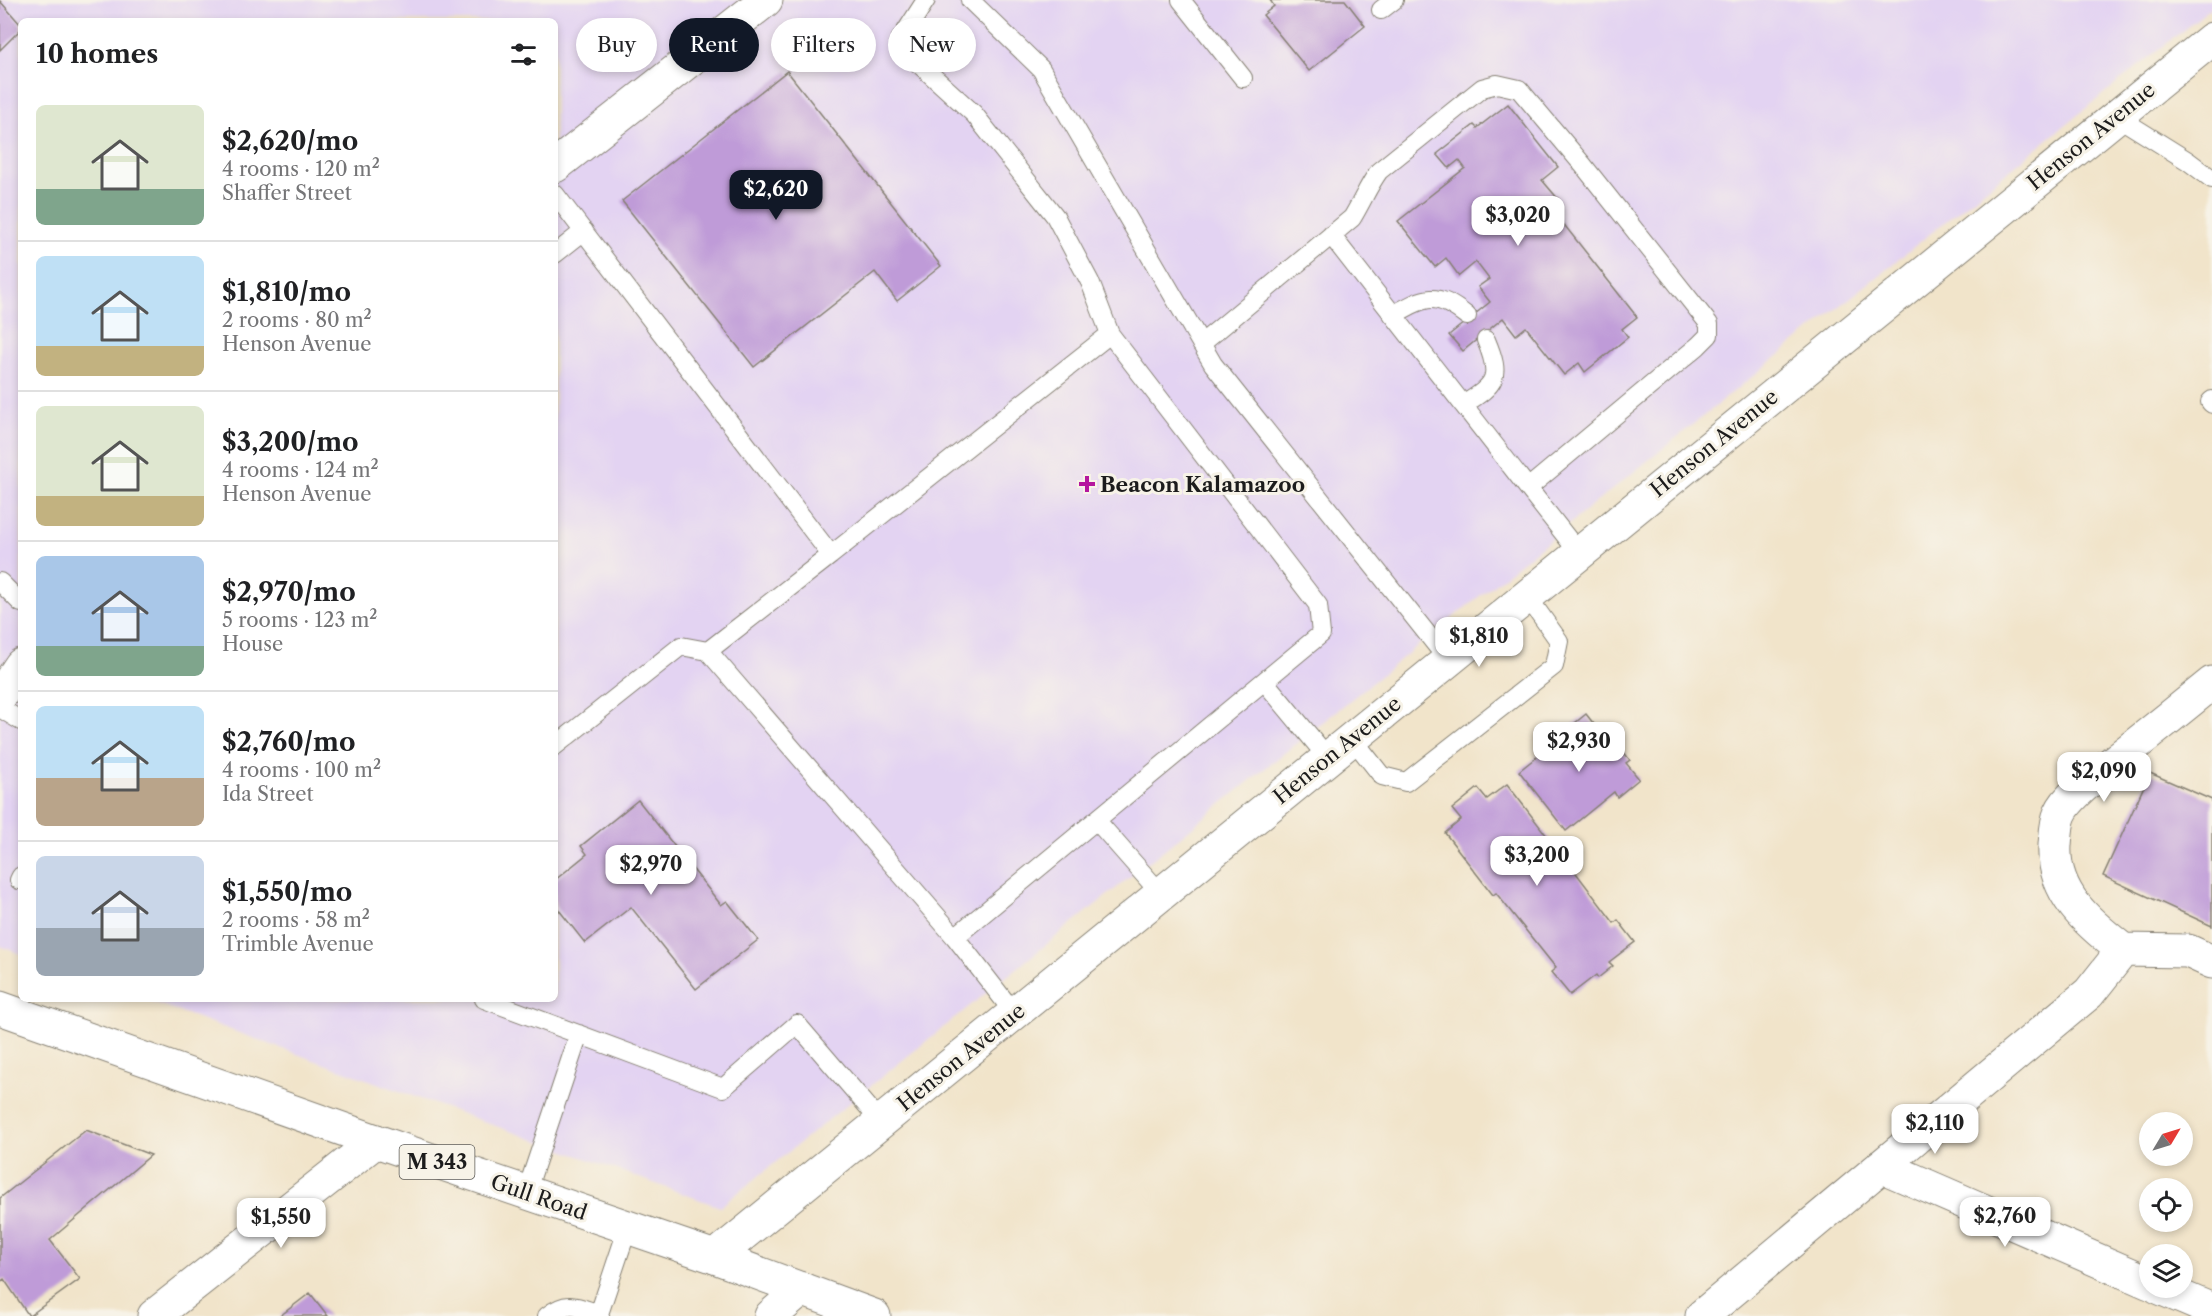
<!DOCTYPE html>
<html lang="en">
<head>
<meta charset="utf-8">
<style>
	:root { --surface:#fff; --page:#f2f2f2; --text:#202124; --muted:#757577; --line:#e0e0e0; --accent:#111827 }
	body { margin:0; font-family:"Libre Caslon Text",serif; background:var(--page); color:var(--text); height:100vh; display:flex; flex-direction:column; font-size:22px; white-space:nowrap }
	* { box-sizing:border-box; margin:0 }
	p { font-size:20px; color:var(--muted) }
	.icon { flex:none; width:33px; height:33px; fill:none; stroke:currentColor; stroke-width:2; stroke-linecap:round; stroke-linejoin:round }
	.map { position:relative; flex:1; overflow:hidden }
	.side { position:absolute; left:18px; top:18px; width:540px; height:984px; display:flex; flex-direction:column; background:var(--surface); border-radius:9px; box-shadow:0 3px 9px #0003 }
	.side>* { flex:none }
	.hud { position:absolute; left:576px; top:18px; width:570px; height:54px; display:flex; gap:12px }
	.needle { width:39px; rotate:52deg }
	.buttons { position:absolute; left:2139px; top:1112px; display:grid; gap:12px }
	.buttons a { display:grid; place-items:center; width:54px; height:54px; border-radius:50%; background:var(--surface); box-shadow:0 3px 9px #0003; font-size:30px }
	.price { position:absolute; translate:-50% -51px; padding:0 14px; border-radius:12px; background:#fff; color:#222; font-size:20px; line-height:39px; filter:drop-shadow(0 2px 3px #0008) }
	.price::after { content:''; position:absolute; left:50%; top:36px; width:18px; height:14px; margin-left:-9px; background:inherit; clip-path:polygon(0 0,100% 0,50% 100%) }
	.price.selected { background:var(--accent); color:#fff }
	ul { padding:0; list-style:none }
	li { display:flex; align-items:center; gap:18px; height:150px; padding:0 18px }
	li+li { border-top:2px solid var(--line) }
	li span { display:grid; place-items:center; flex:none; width:168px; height:120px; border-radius:9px; color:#555 }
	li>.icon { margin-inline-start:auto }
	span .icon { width:72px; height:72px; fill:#fffc; stroke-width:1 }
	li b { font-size:26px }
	h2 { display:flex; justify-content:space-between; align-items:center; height:72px; padding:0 18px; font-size:26px }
	.chip { padding:0 21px; border-radius:27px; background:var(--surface); box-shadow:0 3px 9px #0003; font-size:21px; line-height:54px }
	.chip.selected { background:var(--accent); color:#fff }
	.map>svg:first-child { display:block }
</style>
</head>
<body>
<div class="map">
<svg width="2212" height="1316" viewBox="0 0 2212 1316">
	<rect width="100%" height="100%" fill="#f7f3e8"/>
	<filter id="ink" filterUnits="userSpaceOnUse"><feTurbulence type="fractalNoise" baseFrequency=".0167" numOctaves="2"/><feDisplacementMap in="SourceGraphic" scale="12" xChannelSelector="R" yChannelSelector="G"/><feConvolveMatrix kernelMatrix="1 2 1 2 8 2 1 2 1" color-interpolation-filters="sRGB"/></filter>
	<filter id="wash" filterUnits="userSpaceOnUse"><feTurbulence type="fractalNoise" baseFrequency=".008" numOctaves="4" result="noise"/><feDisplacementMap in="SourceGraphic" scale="24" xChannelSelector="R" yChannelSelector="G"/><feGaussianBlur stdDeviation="1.35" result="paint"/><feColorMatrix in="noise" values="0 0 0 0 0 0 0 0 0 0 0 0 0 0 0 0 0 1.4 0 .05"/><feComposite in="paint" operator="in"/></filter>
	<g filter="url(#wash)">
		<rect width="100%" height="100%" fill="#f1e4ca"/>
		<path fill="#e3d3f2" d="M0 0H2212V7L720 1207 145 999H555V21H21V954L0 946Z"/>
		<g id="blocks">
			<path fill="#bf9bd8" d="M1270 0H1345L1365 26 1309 71 1263 15 1274 6Z
				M0 1 21 25V29L0 50Z
				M787 71 941 266 897 301 875 272 754 367 622 201Z
				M1508 104 1558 167 1542 180 1559 200 1550 207 1637 317 1622 329 1628 337 1585 372 1579 363 1564 375 1526 327 1516 335 1503 318 1463 351 1449 335 1490 302 1478 287 1489 279 1476 262 1459 276 1446 258 1435 267 1398 221 1465 168 1459 160 1449 168 1437 154 1474 125 1477 128Z
				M1586 714 1605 738 1610 735 1630 760 1626 763 1639 779 1617 797 1614 792 1566 831 1519 771 1565 734 1564 732Z
				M2150 773 2212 800V926L2103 876Z
				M1507 784 1554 845 1545 852 1554 865 1564 857 1614 923 1618 920 1635 942 1609 962 1613 966 1598 978 1596 975 1570 995 1551 972 1556 968 1496 893 1493 895 1445 833 1461 820 1452 809 1478 788 1487 799Z
				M638 800 721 905 727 901 758 940 696 989 631 907 585 943 555 905V880L587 854 581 846Z
				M86 1130 151 1155 50 1240 80 1279 29 1316 4 1279 0 1282V1198Z
				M310 1293 328 1316H280Z"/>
		</g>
	</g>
	<g filter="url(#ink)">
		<use href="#blocks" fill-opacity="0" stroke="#868073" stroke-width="1.5"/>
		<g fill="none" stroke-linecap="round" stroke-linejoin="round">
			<g stroke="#868073" stroke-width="20">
				<path id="service" d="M926 0 899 42 906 52 974 114 1055 216 1090 282 1110 334
					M970 0 1041 69 1213 364 1448 660
					M1181 0 1243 78
					M1381 10 1394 0
					M2116 116 2188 161 2212 179
					M555 194 831 555 1110 334 1318 605 1321 634 955 937 708 651 681 646 555 746
					M1331 235 1528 488
					M555 254 584 231
					M1393 315C1427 296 1435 291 1467 316
					M1201 344 1352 218C1362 202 1368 186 1379 171L1482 88 1497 84 1519 89 1583 165 1709 324V335L1698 346 1528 488 1579 553
					M2212 400 2210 402 2212 404
					M1463 405C1496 384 1502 378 1486 340
					M0 582 21 603
					M708 651 831 555
					M1265 682 1328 758
					M0 708 21 721
					M1352 738 1382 776 1406 782 1554 666 1559 641 1527 596
					M1096 820 1161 894
					M19 880 21 876
					M955 937 1014 1013
					M484 999 723 1088 797 1024 881 1122
					M526 1193 579 1034
					M547 1316C567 1300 576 1306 599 1314
					M600 1316 599 1314 628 1227"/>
			</g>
			<g stroke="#868073" stroke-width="35">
				<path id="minor" d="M555 166 766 0
					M0 696 21 665
					M2123 950C2088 923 2052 893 2055 845 2056 835 2056 823 2060 814 2068 795 2100 773 2116 760 2148 735 2180 709 2212 683
					M2123 950 2188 951 2212 962
					M1881 1166 2150 1283
					M715 1257 2212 39
					M2158 1287 2212 1310
					M154 1316 376 1141
					M771 1316 802 1289
					M1702 1316 2089 993 2123 950"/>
			</g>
			<g stroke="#868073" stroke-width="35">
				<path id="primary" d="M0 1008 376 1141 715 1257 874 1316"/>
			</g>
			<use href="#service" stroke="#fff" stroke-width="18"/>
			<use href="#minor" stroke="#fff" stroke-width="33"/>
			<use href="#primary" stroke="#fff" stroke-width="33"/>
		</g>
	</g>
	<path fill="#b5179e" stroke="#f7f3e8" stroke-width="2" d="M1084 475h6v6h6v6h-6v6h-6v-6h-6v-6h6z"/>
	<g text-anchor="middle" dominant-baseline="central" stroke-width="6" stroke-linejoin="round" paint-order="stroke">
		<rect fill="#f7f3e8" stroke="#5e5c59" stroke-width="1.5" x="399.5" y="1145" width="75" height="34" rx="4.5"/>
		<g font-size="20" font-weight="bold" fill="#1c1c1c">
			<text x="437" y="1162">M 343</text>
		</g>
		<g font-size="21" fill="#1c1c1c" stroke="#f7f3e8">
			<text transform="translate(2091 136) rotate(-39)">Henson Avenue</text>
			<text transform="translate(1714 443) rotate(-39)">Henson Avenue</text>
			<text transform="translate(1337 750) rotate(-39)">Henson Avenue</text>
			<text transform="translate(961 1057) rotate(-39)">Henson Avenue</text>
			<text transform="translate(539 1197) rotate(19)">Gull Road</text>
		</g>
		<g font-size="21" font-weight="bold" fill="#1c1c1c" stroke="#f7f3e8" text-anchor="start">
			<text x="1100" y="484">Beacon Kalamazoo</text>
		</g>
	</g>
</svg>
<div class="buttons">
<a><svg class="needle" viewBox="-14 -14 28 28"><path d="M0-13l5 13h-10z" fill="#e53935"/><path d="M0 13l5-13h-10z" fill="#757577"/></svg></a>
<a><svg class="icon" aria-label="locate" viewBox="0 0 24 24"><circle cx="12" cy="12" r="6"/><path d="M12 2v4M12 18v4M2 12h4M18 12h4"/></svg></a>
<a><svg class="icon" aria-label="layers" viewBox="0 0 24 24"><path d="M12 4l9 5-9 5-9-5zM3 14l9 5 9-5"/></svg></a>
</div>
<b class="price selected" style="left:776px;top:221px">$2,620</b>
<b class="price" style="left:1518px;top:247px">$3,020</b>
<b class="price" style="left:1479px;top:668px">$1,810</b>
<b class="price" style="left:1579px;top:773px">$2,930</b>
<b class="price" style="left:2104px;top:803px">$2,090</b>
<b class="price" style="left:1537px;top:887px">$3,200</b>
<b class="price" style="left:651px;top:896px">$2,970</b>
<b class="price" style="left:1935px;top:1155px">$2,110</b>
<b class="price" style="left:2005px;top:1248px">$2,760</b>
<b class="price" style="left:281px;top:1249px">$1,550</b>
<div class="hud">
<a class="chip">Buy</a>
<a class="chip selected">Rent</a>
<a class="chip">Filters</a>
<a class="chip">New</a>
</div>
<section class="side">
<h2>10 homes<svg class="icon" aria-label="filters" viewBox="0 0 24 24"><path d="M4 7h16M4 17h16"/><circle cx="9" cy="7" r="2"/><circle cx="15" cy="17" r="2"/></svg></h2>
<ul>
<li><span style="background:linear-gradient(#dfe7d0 70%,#7fa58c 0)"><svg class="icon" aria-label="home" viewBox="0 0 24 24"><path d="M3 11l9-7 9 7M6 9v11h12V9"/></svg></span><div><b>$2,620/mo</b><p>4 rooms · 120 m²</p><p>Shaffer Street</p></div></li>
<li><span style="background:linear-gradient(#bfe0f5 75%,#c2b280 0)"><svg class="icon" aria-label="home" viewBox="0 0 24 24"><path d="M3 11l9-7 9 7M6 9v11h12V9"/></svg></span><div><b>$1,810/mo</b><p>2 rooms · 80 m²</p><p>Henson Avenue</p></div></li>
<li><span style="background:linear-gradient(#dfe7d0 75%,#c2b280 0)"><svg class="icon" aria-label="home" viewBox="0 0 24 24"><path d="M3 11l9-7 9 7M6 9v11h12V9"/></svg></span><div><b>$3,200/mo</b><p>4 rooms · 124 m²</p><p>Henson Avenue</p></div></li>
<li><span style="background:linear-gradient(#a9c7e8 75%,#7fa58c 0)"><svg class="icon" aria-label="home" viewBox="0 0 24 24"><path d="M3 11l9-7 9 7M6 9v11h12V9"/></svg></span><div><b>$2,970/mo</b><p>5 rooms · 123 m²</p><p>House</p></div></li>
<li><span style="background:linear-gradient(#bfe0f5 60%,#b9a48a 0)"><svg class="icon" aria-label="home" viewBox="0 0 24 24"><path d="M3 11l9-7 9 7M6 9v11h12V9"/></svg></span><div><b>$2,760/mo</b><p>4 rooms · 100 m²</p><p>Ida Street</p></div></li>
<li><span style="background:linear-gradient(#c9d6e8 60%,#9aa5b1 0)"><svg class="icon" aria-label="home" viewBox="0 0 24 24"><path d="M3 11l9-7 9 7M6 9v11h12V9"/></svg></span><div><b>$1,550/mo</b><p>2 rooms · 58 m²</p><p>Trimble Avenue</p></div></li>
</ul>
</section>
</div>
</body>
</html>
